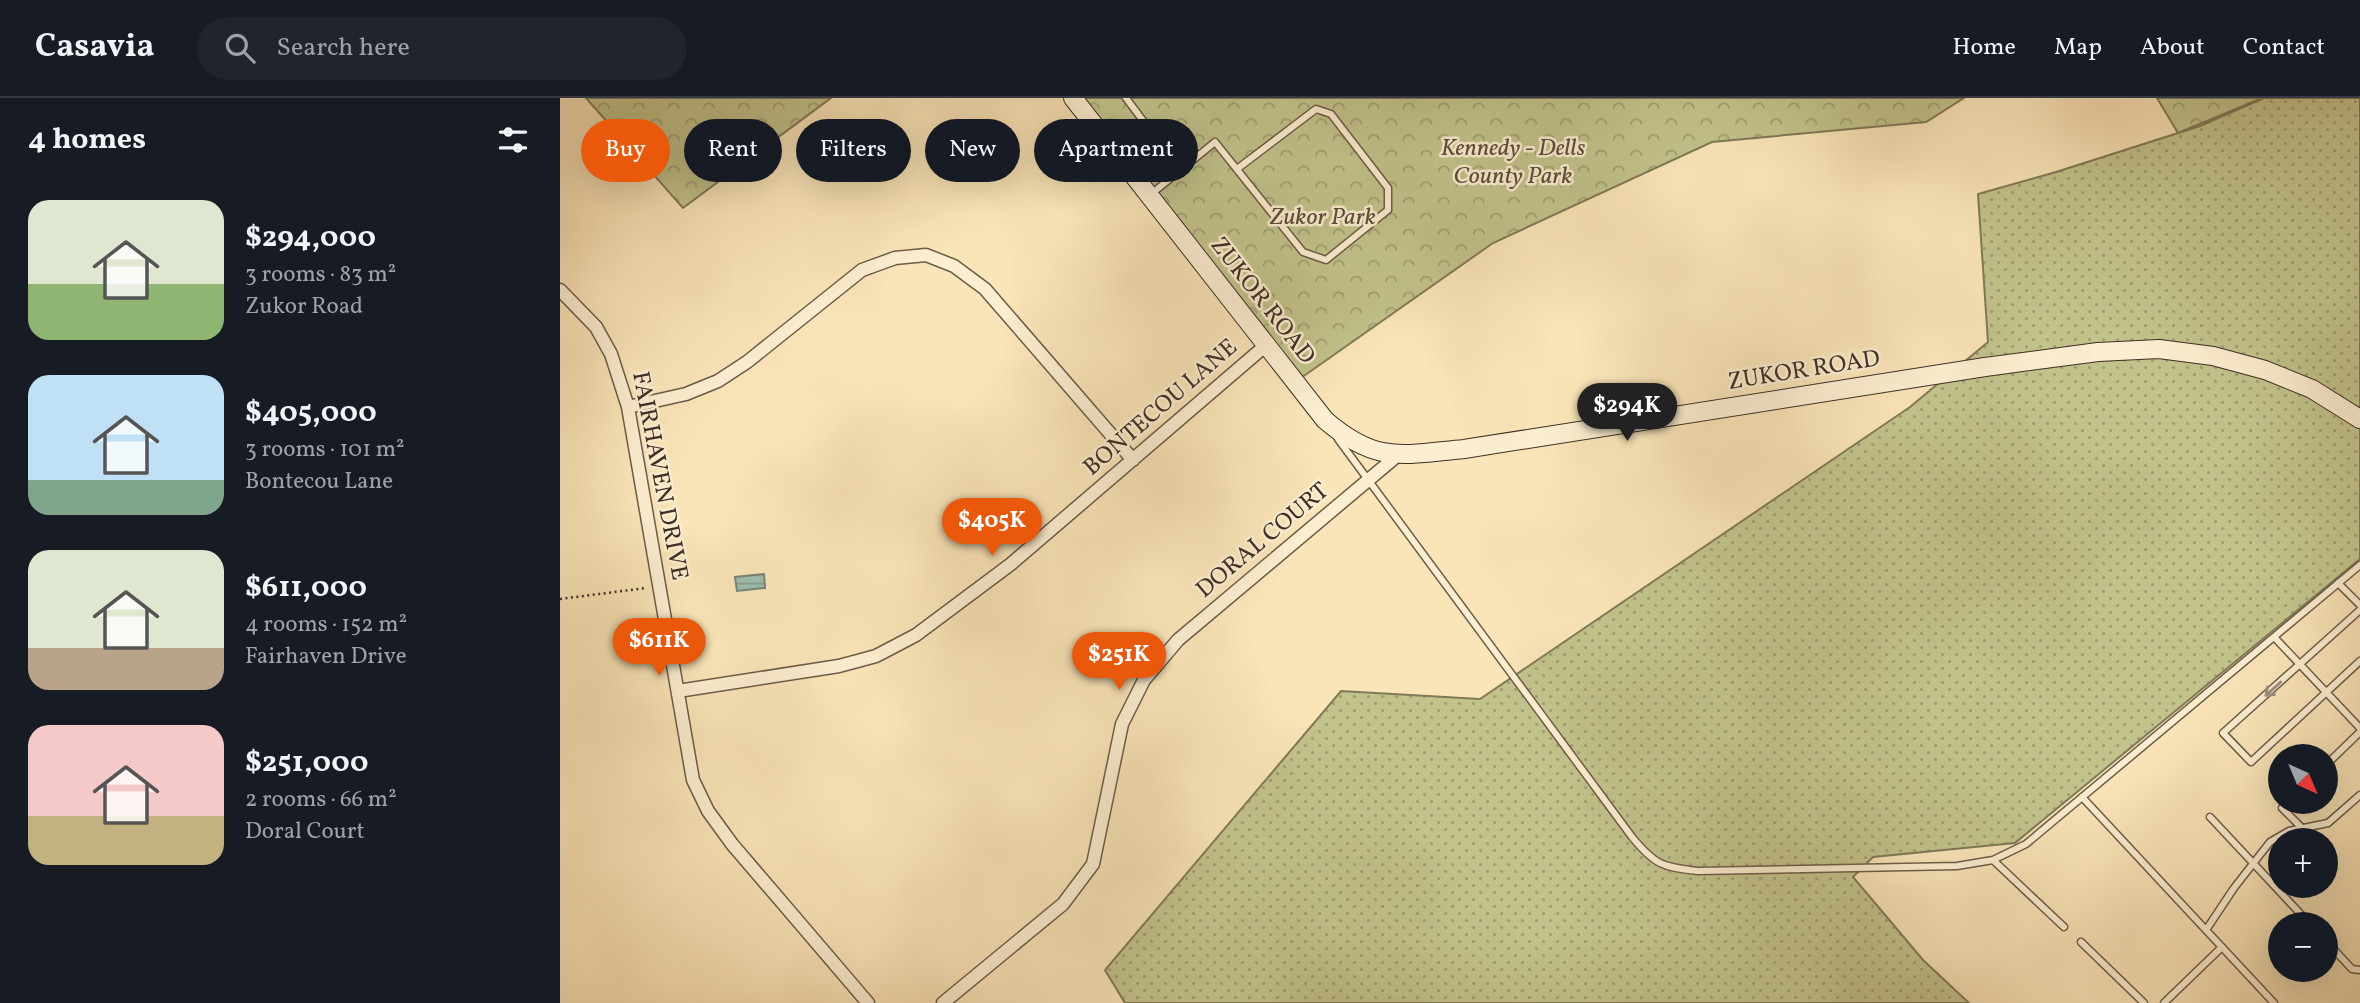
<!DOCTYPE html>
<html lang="en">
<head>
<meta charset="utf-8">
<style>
	:root { --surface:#171b24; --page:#20242c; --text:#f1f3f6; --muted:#9ea1a6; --line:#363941; --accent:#ea580c }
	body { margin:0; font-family:Vollkorn,serif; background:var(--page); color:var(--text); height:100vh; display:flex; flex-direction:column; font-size:26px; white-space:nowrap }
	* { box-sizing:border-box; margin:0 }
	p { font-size:23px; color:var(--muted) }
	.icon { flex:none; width:38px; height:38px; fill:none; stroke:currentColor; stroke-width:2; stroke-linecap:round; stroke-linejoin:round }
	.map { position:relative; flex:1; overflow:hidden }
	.sheet { display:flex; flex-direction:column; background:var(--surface); width:560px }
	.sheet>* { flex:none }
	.hud { position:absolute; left:21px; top:21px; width:665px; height:63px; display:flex; gap:14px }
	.needle { width:46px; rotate:136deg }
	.fabs { position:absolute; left:1708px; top:646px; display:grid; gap:14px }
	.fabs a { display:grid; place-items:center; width:70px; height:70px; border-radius:50%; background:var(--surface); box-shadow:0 7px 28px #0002; font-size:35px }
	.price { position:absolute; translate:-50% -60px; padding:0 16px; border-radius:24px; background:var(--accent); color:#fff; font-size:23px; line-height:46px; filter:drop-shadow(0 2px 4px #0008) }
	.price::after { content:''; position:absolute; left:50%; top:42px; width:21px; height:16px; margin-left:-10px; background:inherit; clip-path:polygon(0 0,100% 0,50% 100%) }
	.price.on { background:#222; color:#fff }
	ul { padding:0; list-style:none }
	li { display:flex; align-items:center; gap:21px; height:175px; padding:0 28px }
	li span { display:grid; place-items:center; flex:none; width:196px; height:140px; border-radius:21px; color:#555 }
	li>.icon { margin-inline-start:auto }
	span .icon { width:84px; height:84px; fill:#fffc; stroke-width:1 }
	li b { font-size:30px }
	h2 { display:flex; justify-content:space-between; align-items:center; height:84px; padding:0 28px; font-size:30px }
	.chip { padding:0 24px; border-radius:32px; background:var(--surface); box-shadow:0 7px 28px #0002; font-size:24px; line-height:63px }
	.chip.on { background:var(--accent); color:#fff }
	header { display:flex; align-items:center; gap:42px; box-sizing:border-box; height:98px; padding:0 35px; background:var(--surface); border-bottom:2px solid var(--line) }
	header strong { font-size:33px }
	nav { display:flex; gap:38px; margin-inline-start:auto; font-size:24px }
	.search { width:490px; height:63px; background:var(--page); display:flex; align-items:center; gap:18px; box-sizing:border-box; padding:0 24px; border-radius:38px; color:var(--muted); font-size:26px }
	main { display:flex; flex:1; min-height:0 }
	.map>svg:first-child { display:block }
</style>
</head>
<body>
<header>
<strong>Casavia</strong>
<div class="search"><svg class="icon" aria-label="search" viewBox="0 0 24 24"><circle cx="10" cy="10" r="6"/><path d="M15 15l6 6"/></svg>Search here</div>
<nav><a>Home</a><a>Map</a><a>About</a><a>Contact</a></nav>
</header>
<main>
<section class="sheet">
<h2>4 homes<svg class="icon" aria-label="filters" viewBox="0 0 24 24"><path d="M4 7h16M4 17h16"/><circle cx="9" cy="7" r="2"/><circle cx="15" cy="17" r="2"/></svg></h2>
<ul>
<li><span style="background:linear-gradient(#dfe7d0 60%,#8fb573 0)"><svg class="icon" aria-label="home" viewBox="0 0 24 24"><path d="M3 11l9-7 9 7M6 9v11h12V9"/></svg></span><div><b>$294,000</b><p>3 rooms · 83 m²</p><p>Zukor Road</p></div></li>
<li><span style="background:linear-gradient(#bfe0f5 75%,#7fa58c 0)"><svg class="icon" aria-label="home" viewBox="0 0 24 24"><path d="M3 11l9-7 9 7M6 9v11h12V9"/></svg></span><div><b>$405,000</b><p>3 rooms · 101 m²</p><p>Bontecou Lane</p></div></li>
<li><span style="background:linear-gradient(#dfe7d0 70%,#b9a48a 0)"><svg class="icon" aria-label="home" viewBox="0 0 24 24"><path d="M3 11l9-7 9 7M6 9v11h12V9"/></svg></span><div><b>$611,000</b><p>4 rooms · 152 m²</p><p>Fairhaven Drive</p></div></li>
<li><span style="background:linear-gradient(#f6c9c9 65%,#c2b280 0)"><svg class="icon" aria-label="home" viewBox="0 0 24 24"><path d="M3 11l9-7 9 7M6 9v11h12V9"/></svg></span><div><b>$251,000</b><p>2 rooms · 66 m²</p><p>Doral Court</p></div></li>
</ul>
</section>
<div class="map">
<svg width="1800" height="905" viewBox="0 0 1800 905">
	<defs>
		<pattern id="grass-dots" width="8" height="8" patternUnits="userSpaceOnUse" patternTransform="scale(1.75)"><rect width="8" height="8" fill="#c2c38b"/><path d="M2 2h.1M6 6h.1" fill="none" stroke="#9f9f71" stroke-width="1.8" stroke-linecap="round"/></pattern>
		<pattern id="park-crowns" width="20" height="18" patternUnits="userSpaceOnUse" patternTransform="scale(1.75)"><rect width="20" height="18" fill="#c2c38b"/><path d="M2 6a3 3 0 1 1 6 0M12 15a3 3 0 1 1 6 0" fill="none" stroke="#9f9f71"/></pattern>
		<pattern id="water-rules" width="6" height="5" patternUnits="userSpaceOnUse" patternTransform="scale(1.75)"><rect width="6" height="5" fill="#9ebfb0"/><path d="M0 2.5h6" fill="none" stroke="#829c8f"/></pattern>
	</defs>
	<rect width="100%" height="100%" fill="#fae5b8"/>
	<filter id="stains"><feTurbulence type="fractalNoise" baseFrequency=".00286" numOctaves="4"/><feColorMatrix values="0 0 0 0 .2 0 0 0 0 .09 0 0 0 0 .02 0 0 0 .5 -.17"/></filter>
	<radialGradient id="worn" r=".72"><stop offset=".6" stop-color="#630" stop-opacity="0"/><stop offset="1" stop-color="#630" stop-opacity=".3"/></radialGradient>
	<path fill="url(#grass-dots)" stroke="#807958" stroke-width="2" d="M1704 0H1800V461L1455 745 1313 759 1293 779 1363 862 1409 905H565L545 872 781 593 920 601 1350 309 1428 244 1418 96 1496 74 1640 28Z"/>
	<path fill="url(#park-crowns)" stroke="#807958" stroke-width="2" d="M26 0H271L123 110Z
		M520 0H1404L1366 24 1152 44 933 145 741 280Z
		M1597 0H1702L1618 35Z"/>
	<path fill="url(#water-rules)" stroke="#778579" stroke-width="2" d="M204 476 205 490 177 493 175 479Z"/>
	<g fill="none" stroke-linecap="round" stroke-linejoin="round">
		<g stroke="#6c5c4a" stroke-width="9">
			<path id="lane" d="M566 0 620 72
				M590 97 655 44 743 154 766 162 828 112V90L771 16 756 11 677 71
				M778 341 1072 739C1095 767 1102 769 1138 773L1397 768 1433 762 1466 746 1800 467
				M1778 485 1800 507
				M1800 512 1663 635 1691 664 1800 563
				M1714 539 1800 630
				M1766 667 1800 634
				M1522 699 1714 905
				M1728 704 1722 710 1742 730
				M1650 719 1750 826
				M1433 762 1504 829
				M1646 832 1674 790 1710 744 1729 733 1768 725 1800 697
				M1766 843 1792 871 1800 872
				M1521 844 1584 905
				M1604 905 1662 849"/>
		</g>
		<g stroke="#6c5c4a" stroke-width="15">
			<path id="street" d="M0 192 36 229 51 256 68 309 133 682 148 713 172 746 308 905
				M68 309 126 296 158 283 187 264 302 172 335 160 366 157 394 168 425 191 573 362
				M118 593 279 568 316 558 356 537 451 466 705 248
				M383 905 503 806 533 766 562 626 584 582 618 542 838 357"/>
		</g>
		<g stroke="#3d2f26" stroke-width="20">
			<path id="secondary" d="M513 0 765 322C816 366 841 357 904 351L1425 269 1538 254 1599 251 1653 258 1705 272 1752 291 1800 321"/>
		</g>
		<path stroke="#3d2f26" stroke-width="2.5" stroke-dasharray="2 3.5" stroke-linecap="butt" d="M0 501 86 490"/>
		<use href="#lane" stroke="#fceed1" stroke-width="6"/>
		<use href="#street" stroke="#fceed1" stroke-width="12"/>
		<use href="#secondary" stroke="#fceed1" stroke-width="18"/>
	</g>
	<defs><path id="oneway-shaft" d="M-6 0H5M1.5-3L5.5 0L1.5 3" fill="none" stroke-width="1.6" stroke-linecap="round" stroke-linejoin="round" transform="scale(1.75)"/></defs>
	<use stroke="#9c8e7c" href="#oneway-shaft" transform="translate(1713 591) rotate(138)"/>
	<g text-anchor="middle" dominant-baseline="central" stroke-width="5" stroke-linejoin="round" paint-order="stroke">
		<g font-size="24" font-style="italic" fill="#584d3a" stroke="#fceed1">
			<text x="953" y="51">Kennedy - Dells<tspan x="953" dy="28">County Park</tspan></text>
			<text x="763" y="120">Zukor Park</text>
		</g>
		<g font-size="24" fill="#3d2f26" stroke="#fceed1">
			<text transform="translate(702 203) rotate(52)">ZUKOR ROAD</text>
			<text transform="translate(1244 273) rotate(-9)">ZUKOR ROAD</text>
			<text transform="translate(601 310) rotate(-41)">BONTECOU LANE</text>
			<text transform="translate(99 378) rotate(79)">FAIRHAVEN DRIVE</text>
			<text transform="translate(703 443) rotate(-40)">DORAL COURT</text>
		</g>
	</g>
	<rect width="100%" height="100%" filter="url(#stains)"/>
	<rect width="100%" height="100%" fill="url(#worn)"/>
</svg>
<div class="fabs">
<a><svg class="needle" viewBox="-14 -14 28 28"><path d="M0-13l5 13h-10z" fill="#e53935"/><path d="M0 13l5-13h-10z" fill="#9ea1a6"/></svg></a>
<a>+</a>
<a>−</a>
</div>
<b class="price on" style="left:1067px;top:345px">$294K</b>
<b class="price" style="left:432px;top:460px">$405K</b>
<b class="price" style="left:99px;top:580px">$611K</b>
<b class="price" style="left:559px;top:594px">$251K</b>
<div class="hud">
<a class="chip on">Buy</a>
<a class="chip">Rent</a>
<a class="chip">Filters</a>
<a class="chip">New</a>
<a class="chip">Apartment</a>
</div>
</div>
</main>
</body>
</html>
